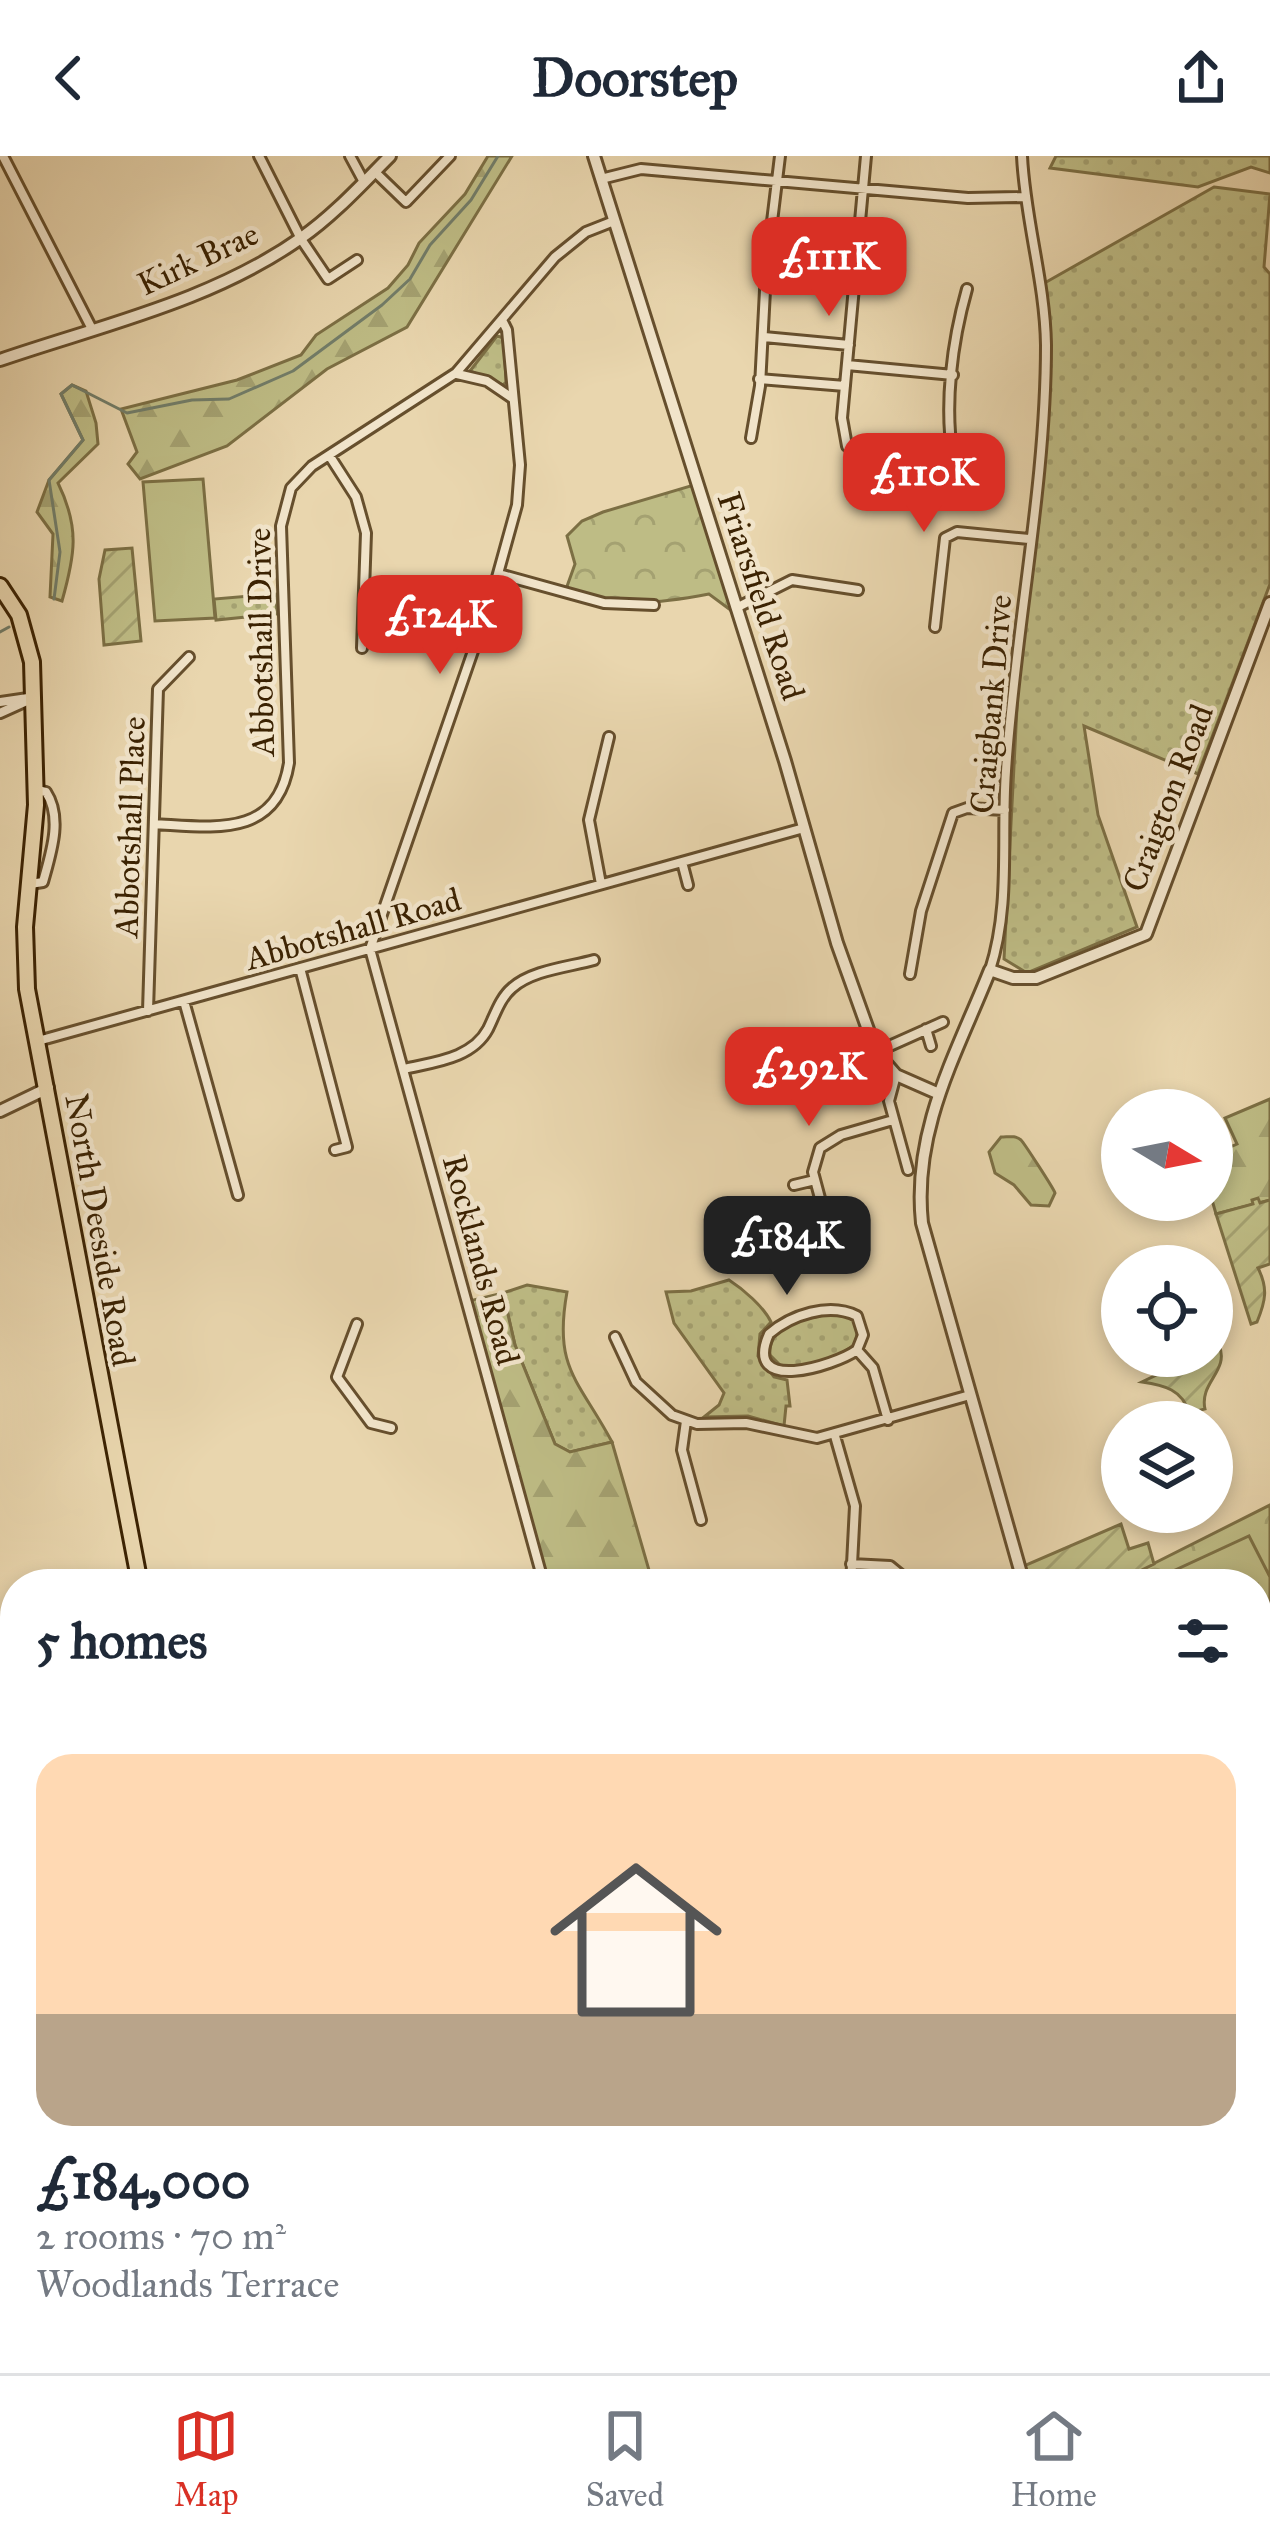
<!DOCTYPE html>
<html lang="en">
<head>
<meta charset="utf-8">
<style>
	:root { --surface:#fff; --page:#f2f2f3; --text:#1f2937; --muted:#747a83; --line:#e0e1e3; --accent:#d93025 }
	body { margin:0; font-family:"IM FELL Great Primer",serif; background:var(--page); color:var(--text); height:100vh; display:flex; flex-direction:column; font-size:45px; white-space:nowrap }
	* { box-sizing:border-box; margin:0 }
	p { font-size:39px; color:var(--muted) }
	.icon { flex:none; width:66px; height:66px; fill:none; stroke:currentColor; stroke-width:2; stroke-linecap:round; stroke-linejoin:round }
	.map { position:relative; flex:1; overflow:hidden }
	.panel { position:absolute; left:0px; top:1413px; width:1272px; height:804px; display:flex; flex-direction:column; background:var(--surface); border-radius:48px 48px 0 0; box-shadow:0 6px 18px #0003 }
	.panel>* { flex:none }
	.needle { width:78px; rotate:100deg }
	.controls { position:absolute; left:1101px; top:933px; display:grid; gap:24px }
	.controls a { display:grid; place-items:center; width:132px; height:132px; border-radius:50%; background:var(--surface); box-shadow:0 6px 18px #0003; font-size:60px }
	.price { position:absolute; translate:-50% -102px; padding:0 27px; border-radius:24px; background:var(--accent); color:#fff; font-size:39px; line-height:78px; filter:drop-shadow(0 3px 6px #0008) }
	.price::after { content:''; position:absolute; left:50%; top:72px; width:36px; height:27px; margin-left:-18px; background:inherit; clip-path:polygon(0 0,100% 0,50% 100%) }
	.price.selected { background:#222; color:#fff }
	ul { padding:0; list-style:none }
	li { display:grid; align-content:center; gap:24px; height:636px; padding:0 36px }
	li+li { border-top:3px solid var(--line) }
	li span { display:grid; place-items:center; height:372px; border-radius:36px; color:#555 }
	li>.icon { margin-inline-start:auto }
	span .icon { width:216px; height:216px; fill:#fffc; stroke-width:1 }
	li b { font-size:51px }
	h2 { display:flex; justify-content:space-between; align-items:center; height:144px; padding:0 36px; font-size:51px }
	header { display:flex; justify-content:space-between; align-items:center; height:156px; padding:0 36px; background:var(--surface); font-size:54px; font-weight:700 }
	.dock { display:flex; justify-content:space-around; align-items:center; height:168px; border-top:3px solid var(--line); background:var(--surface); font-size:33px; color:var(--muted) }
	.dock a { display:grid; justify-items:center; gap:6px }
	.dock .selected { color:var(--accent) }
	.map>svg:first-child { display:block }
</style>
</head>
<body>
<header><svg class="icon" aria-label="back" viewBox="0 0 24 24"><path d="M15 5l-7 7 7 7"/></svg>Doorstep<svg class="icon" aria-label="share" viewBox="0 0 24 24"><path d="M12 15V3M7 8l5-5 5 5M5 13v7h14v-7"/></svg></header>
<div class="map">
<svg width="1270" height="2217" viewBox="0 0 1270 2217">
	<defs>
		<pattern id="grass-dots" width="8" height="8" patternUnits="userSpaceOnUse" patternTransform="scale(3)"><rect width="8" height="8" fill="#bebc85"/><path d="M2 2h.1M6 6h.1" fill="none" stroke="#a4a171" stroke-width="1.8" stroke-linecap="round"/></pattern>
		<pattern id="forest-firs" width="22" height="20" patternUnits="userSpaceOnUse" patternTransform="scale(3)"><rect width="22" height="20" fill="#bebc85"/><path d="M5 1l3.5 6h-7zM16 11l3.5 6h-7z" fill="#a4a171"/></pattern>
		<pattern id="park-crowns" width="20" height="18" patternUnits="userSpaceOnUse" patternTransform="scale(3)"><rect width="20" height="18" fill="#bebc85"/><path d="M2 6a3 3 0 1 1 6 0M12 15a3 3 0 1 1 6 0" fill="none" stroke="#a4a171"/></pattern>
		<pattern id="garden-furrows" width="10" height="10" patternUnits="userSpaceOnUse" patternTransform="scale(3)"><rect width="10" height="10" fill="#bebc85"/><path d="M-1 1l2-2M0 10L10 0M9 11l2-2" fill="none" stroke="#a4a171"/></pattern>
	</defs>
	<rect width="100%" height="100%" fill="#e9d6ae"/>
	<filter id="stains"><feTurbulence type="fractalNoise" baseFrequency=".00167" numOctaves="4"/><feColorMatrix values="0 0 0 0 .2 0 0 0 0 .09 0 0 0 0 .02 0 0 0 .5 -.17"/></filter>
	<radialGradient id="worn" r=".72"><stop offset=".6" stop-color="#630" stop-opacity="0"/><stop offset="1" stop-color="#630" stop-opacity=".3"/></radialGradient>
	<path fill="url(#grass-dots)" stroke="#7c6f44" stroke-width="3" d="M1056 0H1270V17L1251 11 1198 31 1050 12Z
		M1214 31 1270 38 1264 111 1270 118V428L1198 618 1084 570 1098 659 1137 771 1027 817 1004 803 1022 455 1046 188 1041 129Z
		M497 180 504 182 506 226 503 229 470 215Z
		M276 438 277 458 216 464 214 443Z
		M729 1124C743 1133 764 1151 771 1166L760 1178 758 1200 774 1221 787 1224 790 1250H786L784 1270 748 1260 704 1261 719 1249 724 1237 674 1167 666 1136 691 1135Z
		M527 1129 567 1136C553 1213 579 1224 612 1286L570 1296 555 1288 515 1189 503 1137Z
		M838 1157C856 1161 861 1173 854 1189 833 1205 808 1212 782 1211L770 1199C767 1166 813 1161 838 1157Z
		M762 2202H853L849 2217H766Z
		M888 2202H1232L1236 2217H884Z"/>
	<path fill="url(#forest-firs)" stroke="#7c6f44" stroke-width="3" d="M488 0H512L407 171 327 213 227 290 140 323 128 308 137 296 121 253 237 224 301 199 316 179 388 132 408 109 419 87 465 38Z
		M72 229 86 235 96 267 98 288 58 327C80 372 75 399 62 445L50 441 53 378 37 356 49 324 83 284 61 238Z
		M1270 943V1044L1216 1058 1212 1044V999L1237 988 1225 962Z
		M1001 981C1009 981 1015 979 1021 984 1024 987 1054 1033 1055 1037L1049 1050 1031 1049 1014 1029 995 1017 989 996Z
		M503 1137 515 1189 555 1288 570 1296 612 1286 653 1428H544L469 1145Z"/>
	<path fill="url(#park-crowns)" stroke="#7c6f44" stroke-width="3" d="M697 328 736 458 709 438C646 450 627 449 565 436L575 408 567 380 582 365 603 356Z
		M1270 1349V1550L1257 1557V1428H1113Z
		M1270 1852V2217H1258L1254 2202H1257V1858Z"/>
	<path fill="url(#garden-furrows)" stroke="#7c6f44" stroke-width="3" d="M132 392 141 485 104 489 99 423 105 394Z
		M1258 1042 1260 1047 1270 1044V1108L1258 1112C1268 1132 1266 1144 1257 1166L1251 1168 1216 1058 1253 1048 1252 1044Z
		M1219 1189C1230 1215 1199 1226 1205 1253L1189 1257C1183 1234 1164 1229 1142 1226L1196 1200H1212V1192Z
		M1121 1368 1129 1393 1148 1387 1154 1408 1113 1428H1024L1019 1412Z"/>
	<path fill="#bebc85" stroke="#7c6f44" stroke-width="3" d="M203 323 215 462 155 465 143 326Z
		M1249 1380 1270 1421V1537L1257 1544V1428H1175L1169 1417Z"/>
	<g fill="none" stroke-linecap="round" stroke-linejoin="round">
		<path stroke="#727d69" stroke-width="3" d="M54 443 60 396 49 324 83 284 61 238 72 229 127 257 192 244 229 243 293 215 382 149 410 123 430 89 471 44 498 0
			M0 476 9 471"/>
		<g stroke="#664f2d" stroke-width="14">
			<path id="minor" d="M3 0 92 173
				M259 0 301 83 328 123 357 104
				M350 0 364 26
				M375 16 406 46 450 0
				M601 23 641 13 968 42 1024 41
				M503 166 507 174 520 309 517 349 491 443 370 793 544 1428
				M764 181 849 189
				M847 209 953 219
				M457 218 487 225 512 242
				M759 223 845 230
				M751 282 760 230 766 115 780 0
				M847 290 842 262 866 0
				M329 299 356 341 366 377 362 492
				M953 302C944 249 952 186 967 133
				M499 418 604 447 654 449
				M736 452 792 424 858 434
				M935 471 945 382 957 376 1029 383
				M0 546 28 542
				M0 557 31 543
				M154 668C213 671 277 683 289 607L281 370 291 332 312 310 456 217 555 101 586 76 614 65
				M682 706 688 729
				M30 728 43 726C51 697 63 662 46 636L37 634
				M601 728 589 664 609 581
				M300 812 347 991 335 994
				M990 814C1011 749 1001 682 1006 615 1015 473 1046 331 1046 189 1045 125 1025 64 1022 0
				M910 818 921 755 953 657 967 652 1005 654
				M184 845 238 1039
				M148 855 158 533 189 501
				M926 873 931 890
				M38 885 804 672
				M876 896 943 866
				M404 913C433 906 472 903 488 873 495 859 500 842 512 832 532 814 569 811 594 804
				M896 919 889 945 908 1014
				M794 1029 815 1024
				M821 1046 813 1016 820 992 841 979 893 964
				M357 1168 337 1221 371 1267 391 1272
				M615 1181 636 1226 672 1259 697 1268 746 1267 817 1282 970 1239
				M857 1194C834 1210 742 1239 769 1178 791 1159 829 1146 857 1160L863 1179 857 1194 873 1212 888 1264
				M686 1265 682 1294 701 1364
				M835 1280 855 1350 851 1428
				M851 1408 890 1410 912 1428
				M763 2202 768 2217"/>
		</g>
		<g stroke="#664f2d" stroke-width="16">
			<path id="tertiary" d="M594 0 785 605 837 787 876 896 896 919 937 937
				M0 204C102 169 212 145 301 82 334 59 362 28 390 0
				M0 955 48 932
				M1024 1428 922 1067C912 974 957 897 990 814L1013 822H1036L1146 778 1270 447
				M0 2190 15 2184
				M1239 2202 1243 2217"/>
		</g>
		<g stroke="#3b2202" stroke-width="20">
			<path id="primary" d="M0 430 19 459 32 506 36 649 25 771 27 833 140 1428
				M340 2202 346 2217"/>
		</g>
		<use href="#minor" stroke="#f1e4ca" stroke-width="8"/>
		<use href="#tertiary" stroke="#f1e4ca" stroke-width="10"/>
		<use href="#primary" stroke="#e9d6ae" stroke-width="14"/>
	</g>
	<g text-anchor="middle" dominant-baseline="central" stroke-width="9" stroke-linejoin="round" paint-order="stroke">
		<g font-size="33" fill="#3b2202" stroke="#f1e4ca">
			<text transform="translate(198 103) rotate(-25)">Kirk Brae</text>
			<text transform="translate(761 440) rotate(72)">Friarsfield Road</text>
			<text transform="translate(261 486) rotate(-91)">Abbotshall Drive</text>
			<text transform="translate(991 548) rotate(-85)">Craigbank Drive</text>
			<text transform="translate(1168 642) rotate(-69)">Craigton Road</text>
			<text transform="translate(130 671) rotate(-88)">Abbotshall Place</text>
			<text transform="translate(353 773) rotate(-16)">Abbotshall Road</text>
			<text transform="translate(100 1074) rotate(80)">North Deeside Road</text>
			<text transform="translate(481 1104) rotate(75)">Rocklands Road</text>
		</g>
	</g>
	<rect width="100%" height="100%" filter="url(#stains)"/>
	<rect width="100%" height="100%" fill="url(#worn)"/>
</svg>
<div class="controls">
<a><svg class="needle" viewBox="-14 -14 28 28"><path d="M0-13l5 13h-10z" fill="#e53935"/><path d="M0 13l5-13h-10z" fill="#747a83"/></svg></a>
<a><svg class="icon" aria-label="locate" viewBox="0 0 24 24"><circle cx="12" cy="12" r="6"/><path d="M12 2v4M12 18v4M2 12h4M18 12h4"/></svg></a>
<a><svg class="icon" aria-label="layers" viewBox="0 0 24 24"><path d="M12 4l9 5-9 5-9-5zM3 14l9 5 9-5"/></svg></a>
</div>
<b class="price" style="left:829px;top:163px">£111K</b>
<b class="price" style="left:924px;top:379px">£110K</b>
<b class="price" style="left:440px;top:521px">£124K</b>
<b class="price" style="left:809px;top:973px">£292K</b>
<b class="price selected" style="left:787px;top:1142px">£184K</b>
<section class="panel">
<h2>5 homes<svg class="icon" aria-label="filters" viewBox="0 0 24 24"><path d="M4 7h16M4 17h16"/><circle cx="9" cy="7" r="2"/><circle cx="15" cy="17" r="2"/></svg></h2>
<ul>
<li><span style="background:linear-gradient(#ffd9b3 70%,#b9a48a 0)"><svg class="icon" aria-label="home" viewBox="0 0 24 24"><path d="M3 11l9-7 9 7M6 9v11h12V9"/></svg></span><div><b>£184,000</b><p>2 rooms · 70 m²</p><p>Woodlands Terrace</p></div></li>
</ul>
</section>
</div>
<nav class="dock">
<a class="selected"><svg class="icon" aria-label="map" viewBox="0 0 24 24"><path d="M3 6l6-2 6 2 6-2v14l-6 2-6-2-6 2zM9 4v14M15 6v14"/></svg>Map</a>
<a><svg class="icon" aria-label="saved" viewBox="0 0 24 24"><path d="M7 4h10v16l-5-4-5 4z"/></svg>Saved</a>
<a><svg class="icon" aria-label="home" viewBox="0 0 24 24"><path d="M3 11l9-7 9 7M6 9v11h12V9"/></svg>Home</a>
</nav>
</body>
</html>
